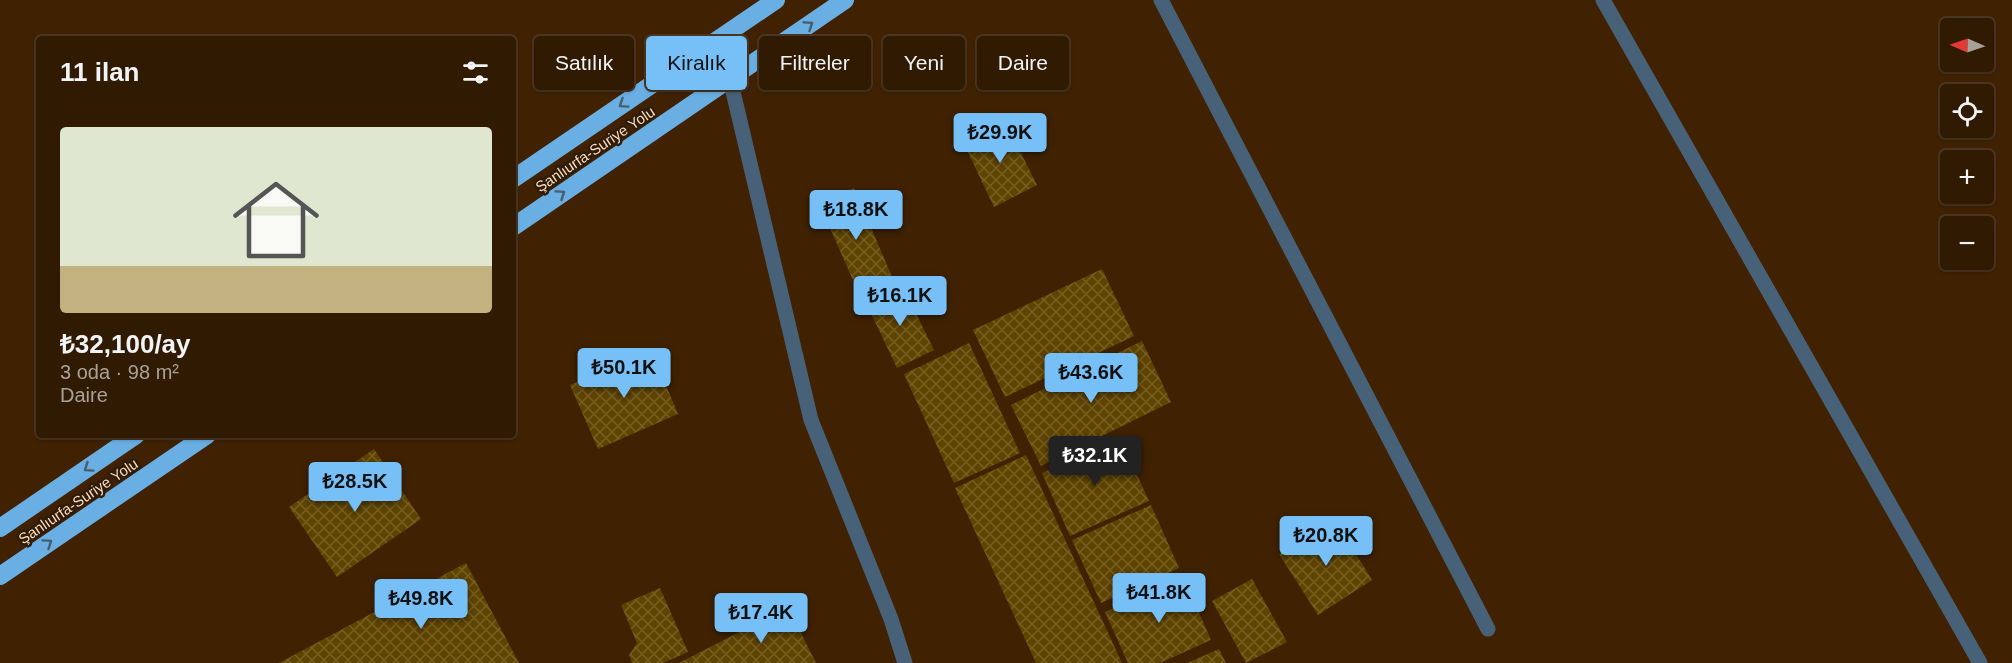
<!DOCTYPE html>
<html lang="tr">
<head>
<meta charset="utf-8">
<style>
	:root { --surface:#301a02; --page:#3c2711; --text:#f1f3f6; --muted:#a8a199; --line:#4b3824; --accent:#77bff7 }
	body { margin:0; font-family:Arial,sans-serif; background:var(--page); color:var(--text); height:100vh; display:flex; flex-direction:column; font-size:22px; white-space:nowrap }
	* { box-sizing:border-box; margin:0 }
	p { font-size:20px; color:var(--muted) }
	.icon { flex:none; width:33px; height:33px; fill:none; stroke:currentColor; stroke-width:2; stroke-linecap:round; stroke-linejoin:round }
	.map { position:relative; flex:1; overflow:hidden }
	.details { position:absolute; left:36px; top:36px; width:480px; height:402px; display:flex; flex-direction:column; background:var(--surface); border-radius:6px; box-shadow:0 2px 4px #0004,0 0 0 2px var(--line) }
	.details>* { flex:none }
	.hud { position:absolute; left:534px; top:36px; width:570px; height:54px; display:flex; gap:12px }
	.needle { width:39px; rotate:272deg }
	.fabs { position:absolute; left:1940px; top:18px; display:grid; gap:12px }
	.fabs a { display:grid; place-items:center; width:54px; height:54px; border-radius:6px; background:var(--surface); box-shadow:0 2px 4px #0004,0 0 0 2px var(--line); font-size:30px }
	.price { position:absolute; translate:-50% -51px; padding:0 14px; border-radius:6px; background:var(--accent); color:#111; font-size:20px; line-height:39px; filter:drop-shadow(0 2px 3px #0008) }
	.price::after { content:''; position:absolute; left:50%; top:36px; width:18px; height:14px; margin-left:-9px; background:inherit; clip-path:polygon(0 0,100% 0,50% 100%) }
	.price.active { background:#222; color:#fff }
	ul { padding:0; list-style:none }
	li { display:grid; align-content:center; gap:12px; height:318px; padding:0 24px }
	li span { display:grid; place-items:center; height:186px; border-radius:6px; color:#555 }
	li>.icon { margin-inline-start:auto }
	span .icon { width:108px; height:108px; fill:#fffc; stroke-width:1 }
	li b { font-size:26px }
	h2 { display:flex; justify-content:space-between; align-items:center; height:72px; padding:0 24px; font-size:26px }
	.chip { padding:0 21px; border-radius:6px; background:var(--surface); box-shadow:0 2px 4px #0004,0 0 0 2px var(--line); font-size:21px; line-height:54px }
	.chip.active { background:var(--accent); color:#111 }
	.map>svg:first-child { display:block }
</style>
</head>
<body>
<div class="map">
<svg width="2012" height="663" viewBox="0 0 2012 663">
	<defs>
		<pattern id="building-cross-hatch" width="8" height="8" patternUnits="userSpaceOnUse" patternTransform="scale(1.5)"><rect width="8" height="8" fill="#5f4400"/><path d="M0 0l8 8M0 8l8-8" fill="none" stroke="#775e23"/></pattern>
	</defs>
	<rect width="100%" height="100%" fill="#402202"/>
	<path fill="url(#building-cross-hatch)" d="M1005 121 1037 185 994 207 963 142Z
		M854 188 893 279 859 294 819 203Z
		M1102 269 1134 336 1005 397 973 330Z
		M902 285 934 350 897 368 866 303Z
		M1142 341 1171 402 1041 466 1011 405Z
		M969 343 1020 453 954 483 904 374Z
		M651 350 678 414 598 449 570 385Z
		M1120 438 1149 501 1070 536 1042 473Z
		M374 449 421 519 337 577 289 507Z
		M1026 455 1122 663H1036L955 488Z
		M1151 505 1179 568 1101 603 1072 540Z
		M1334 519 1372 580 1318 615 1279 554Z
		M466 563 519 663H279Z
		M1183 576 1211 640 1160 663H1128L1105 612Z
		M1252 579 1287 642 1246 663 1212 601Z
		M660 588 688 652 663 663H632L629 655 637 643 621 605Z
		M788 607 816 663H679Z
		M1219 649 1226 663H1187Z"/>
	<g fill="none" stroke-linecap="round" stroke-linejoin="round">
		<path stroke="#476278" stroke-width="15" d="M1161 0 1488 629
			M1603 0 1980 663
			M730 79 811 420 891 619 905 663"/>
		<path stroke="#69afe4" stroke-width="18" d="M513 179 776 0
			M513 227 845 0
			M0 528 136 435
			M0 576 207 435"/>
	</g>
	<defs><path id="oneway-chevron" d="M-2-3.5L2.5 0L-2 3.5" fill="none" stroke-width="1.6" stroke-linecap="round" stroke-linejoin="round" transform="scale(1.5)"/></defs>
	<g stroke="#495e6c">
		<use href="#oneway-chevron" transform="translate(809 25) rotate(-34)"/>
		<use href="#oneway-chevron" transform="translate(623 104) rotate(146)"/>
		<use href="#oneway-chevron" transform="translate(561 194) rotate(-34)"/>
		<use href="#oneway-chevron" transform="translate(88 468) rotate(146)"/>
		<use href="#oneway-chevron" transform="translate(48 543) rotate(-34)"/>
	</g>
	<g text-anchor="middle" dominant-baseline="central" stroke-width="5" stroke-linejoin="round" paint-order="stroke">
		<g font-size="15" fill="#fbdabe" stroke="#2f1c0a">
			<text transform="translate(595 149) rotate(-34)">Şanlıurfa-Suriye Yolu</text>
			<text transform="translate(78 501) rotate(-34)">Şanlıurfa-Suriye Yolu</text>
		</g>
	</g>
</svg>
<div class="fabs">
<a><svg class="needle" viewBox="-14 -14 28 28"><path d="M0-13l5 13h-10z" fill="#e53935"/><path d="M0 13l5-13h-10z" fill="#a8a199"/></svg></a>
<a><svg class="icon" aria-label="locate" viewBox="0 0 24 24"><circle cx="12" cy="12" r="6"/><path d="M12 2v4M12 18v4M2 12h4M18 12h4"/></svg></a>
<a>+</a>
<a>−</a>
</div>
<b class="price" style="left:1000px;top:164px">₺29.9K</b>
<b class="price" style="left:856px;top:241px">₺18.8K</b>
<b class="price" style="left:900px;top:327px">₺16.1K</b>
<b class="price" style="left:624px;top:399px">₺50.1K</b>
<b class="price" style="left:1091px;top:404px">₺43.6K</b>
<b class="price active" style="left:1095px;top:487px">₺32.1K</b>
<b class="price" style="left:355px;top:513px">₺28.5K</b>
<b class="price" style="left:1326px;top:567px">₺20.8K</b>
<b class="price" style="left:1159px;top:624px">₺41.8K</b>
<b class="price" style="left:421px;top:630px">₺49.8K</b>
<b class="price" style="left:761px;top:644px">₺17.4K</b>
<div class="hud">
<a class="chip">Satılık</a>
<a class="chip active">Kiralık</a>
<a class="chip">Filtreler</a>
<a class="chip">Yeni</a>
<a class="chip">Daire</a>
</div>
<section class="details">
<h2>11 ilan<svg class="icon" aria-label="filters" viewBox="0 0 24 24"><path d="M4 7h16M4 17h16"/><circle cx="9" cy="7" r="2"/><circle cx="15" cy="17" r="2"/></svg></h2>
<ul>
<li><span style="background:linear-gradient(#dfe7d0 75%,#c2b280 0)"><svg class="icon" aria-label="home" viewBox="0 0 24 24"><path d="M3 11l9-7 9 7M6 9v11h12V9"/></svg></span><div><b>₺32,100/ay</b><p>3 oda · 98 m²</p><p>Daire</p></div></li>
</ul>
</section>
</div>
</body>
</html>
